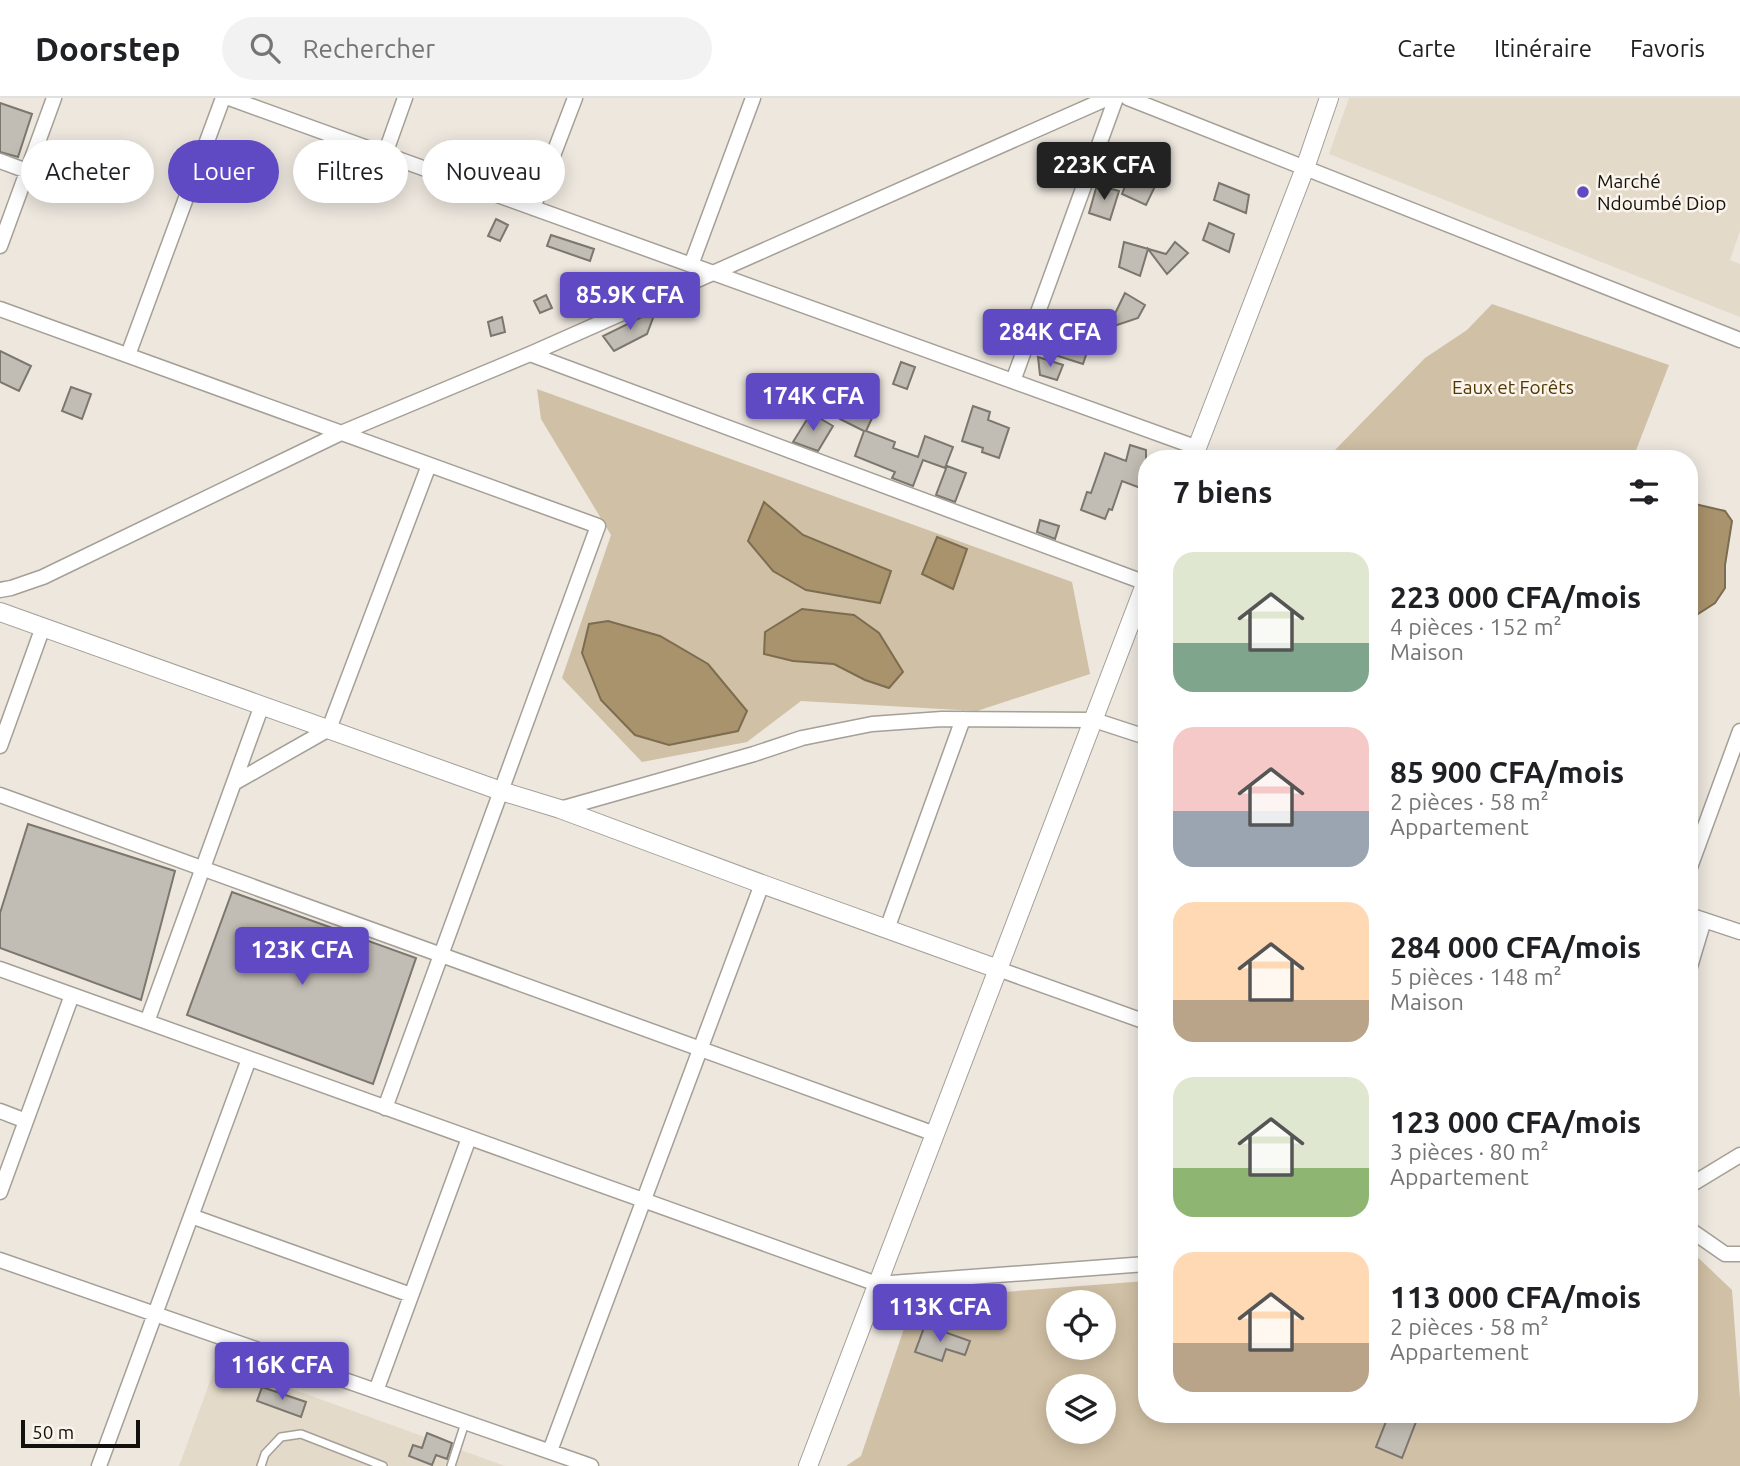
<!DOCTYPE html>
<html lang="fr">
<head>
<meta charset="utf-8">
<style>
	:root { --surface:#fff; --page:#f2f2f2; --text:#202124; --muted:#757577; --line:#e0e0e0; --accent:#604ac3 }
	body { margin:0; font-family:Ubuntu,sans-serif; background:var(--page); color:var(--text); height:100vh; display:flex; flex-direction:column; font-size:26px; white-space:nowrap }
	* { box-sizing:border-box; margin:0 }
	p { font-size:23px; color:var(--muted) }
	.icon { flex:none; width:38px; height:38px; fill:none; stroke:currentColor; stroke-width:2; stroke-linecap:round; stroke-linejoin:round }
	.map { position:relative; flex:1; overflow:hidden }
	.details { position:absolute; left:1138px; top:352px; width:560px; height:973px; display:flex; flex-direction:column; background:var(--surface); border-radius:28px; box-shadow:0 4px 18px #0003 }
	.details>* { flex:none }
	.guide { position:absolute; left:21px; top:42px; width:665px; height:63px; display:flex; gap:14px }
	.fabs { position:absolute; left:1046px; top:1192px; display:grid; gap:14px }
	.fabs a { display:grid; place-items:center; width:70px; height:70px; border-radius:50%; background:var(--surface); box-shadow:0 4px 18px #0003; font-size:35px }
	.scale { position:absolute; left:21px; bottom:18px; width:119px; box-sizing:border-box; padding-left:7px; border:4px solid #12110e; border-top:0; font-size:19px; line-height:24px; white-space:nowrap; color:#12110e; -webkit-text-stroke:5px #faf4eb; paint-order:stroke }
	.price { position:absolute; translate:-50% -60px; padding:0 16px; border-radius:7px; background:var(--accent); color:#fff; font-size:23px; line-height:46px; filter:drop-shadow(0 2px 4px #0008) }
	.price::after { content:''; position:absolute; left:50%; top:42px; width:21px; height:16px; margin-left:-10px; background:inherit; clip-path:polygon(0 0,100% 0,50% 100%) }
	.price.on { background:#222; color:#fff }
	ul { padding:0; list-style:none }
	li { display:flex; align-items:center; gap:21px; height:175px; padding:0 35px }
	li span { display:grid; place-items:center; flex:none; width:196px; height:140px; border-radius:21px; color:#555 }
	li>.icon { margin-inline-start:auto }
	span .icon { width:84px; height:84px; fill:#fffc; stroke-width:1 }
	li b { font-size:30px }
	h2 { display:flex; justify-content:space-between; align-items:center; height:84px; padding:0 35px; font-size:30px }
	.chip { padding:0 24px; border-radius:32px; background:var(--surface); box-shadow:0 4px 18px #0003; font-size:24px; line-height:63px }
	.chip.on { background:var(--accent); color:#fff }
	header { display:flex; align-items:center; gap:42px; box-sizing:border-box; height:98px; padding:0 35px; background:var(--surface); border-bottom:2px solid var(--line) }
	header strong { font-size:33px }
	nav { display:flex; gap:38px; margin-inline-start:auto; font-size:24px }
	.search { width:490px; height:63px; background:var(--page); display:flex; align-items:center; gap:18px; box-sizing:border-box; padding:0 24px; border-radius:38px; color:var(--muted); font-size:26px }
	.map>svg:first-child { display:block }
</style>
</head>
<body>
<header>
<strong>Doorstep</strong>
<div class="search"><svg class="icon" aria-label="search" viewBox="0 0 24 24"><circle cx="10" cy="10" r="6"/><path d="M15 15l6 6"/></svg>Rechercher</div>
<nav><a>Carte</a><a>Itinéraire</a><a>Favoris</a></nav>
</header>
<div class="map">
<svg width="1740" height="1368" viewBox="0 0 1740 1368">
	<rect width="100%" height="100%" fill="#ede7de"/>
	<path fill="#e3daca" d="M1349 0H1740V133L1730 162 1740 166V219L1329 56Z
		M217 1264 505 1368H179Z"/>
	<path fill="#d0c0a5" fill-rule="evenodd" d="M1492 206 1669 267 1633 360H1331L1335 352 1425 260 1467 232Z
		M537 291 1072 484 1090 576 977 613 801 603 747 644 642 664 562 580 611 437 541 321Z
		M1689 1151 1732 1192 1740 1301V1368H846L861 1358 914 1201 1146 1183V1316H1689ZM1059 1204H1104V1250H1059ZM1059 1288H1104V1334H1059Z"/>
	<path fill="#a9936c" stroke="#7c6c50" stroke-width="2" d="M764 404 803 437 891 473 880 505 806 492 773 473 748 443Z
		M1689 406H1695L1725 413 1732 423 1725 467V490L1715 505 1698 516 1689 515Z
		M937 439 967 451 953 491 922 476Z
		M802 511 854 517 879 535 903 574 889 590 865 582 834 566 793 563 764 556 765 534Z
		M608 523 660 538 708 566 747 613 738 633 669 647 635 637 601 602 582 555 589 526Z"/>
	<path fill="#c2bdb4" stroke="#7b766e" stroke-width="2" d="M0 5 32 16 18 59 0 54Z
		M1139 53 1168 64 1161 81 1159 80 1146 107 1122 96Z
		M1219 85 1249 97 1246 115 1214 102Z
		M1097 87 1119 93 1110 122 1089 115Z
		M496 121 508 127 500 143 488 138Z
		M1209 125 1234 136 1229 154 1203 142Z
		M551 137 594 151 590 163 547 148Z
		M1124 144 1166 156 1175 144 1188 155 1167 176 1148 151 1140 178 1119 169Z
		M1125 195 1145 207 1138 220 1108 230Z
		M546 197 552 210 540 215 534 203Z
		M656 212 647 236 614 253 603 238Z
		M502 219 505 234 491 238 488 224Z
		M1064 230 1092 239 1083 266 1055 257Z
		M0 253 31 268 19 293 0 284Z
		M1038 259 1063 267 1057 282 1040 277Z
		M901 264 915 269 907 291 893 286Z
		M71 289 91 296 82 321 62 313Z
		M848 304 874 316 866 333 895 344 893 350 918 359 925 338 953 349 945 370 923 362 913 388 892 380 895 374 855 358 864 333 840 321Z
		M973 308 990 314 988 322 1009 330 999 360 982 354 983 350 962 343Z
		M811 315 833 328 818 353 793 344Z
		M1130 347 1146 352V382L1143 391 1122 383 1112 412 1109 411 1105 421 1081 412 1087 394 1091 395 1105 355 1126 363Z
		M947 368 966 375 955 404 936 397Z
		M1040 422 1059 428 1055 441 1037 434Z
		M28 726 175 773 141 902 0 850V815Z
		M232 794 416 860 373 986 187 917Z
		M925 1227 970 1243 965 1257 946 1251 942 1263 915 1254Z
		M262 1289 306 1304 301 1319 257 1303Z
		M1389 1316H1419L1402 1360 1376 1349Z
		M427 1335 452 1345 447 1361 436 1357 432 1367 409 1358 413 1347 422 1350Z"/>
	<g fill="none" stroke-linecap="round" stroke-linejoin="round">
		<g stroke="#a49f97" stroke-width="10">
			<path id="service" d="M261 1368 265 1356 281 1339 301 1336 383 1368
				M451 1368 465 1325"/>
		</g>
		<g stroke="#a49f97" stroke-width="17">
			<path id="minor" d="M229 0 1198 350
				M1128 0 1740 242
				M385 56 405 0
				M0 63 27 73
				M533 110 575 0
				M0 148 54 0
				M691 167 753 0
				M0 211 598 428 385 1010
				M530 256 1146 485
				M128 257 223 0
				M1013 283 1116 0
				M0 492 11 490 43 479 341 335 530 256 1108 0
				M0 648 43 529
				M234 685 329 631 429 367
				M0 697 935 1036
				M560 711 754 656 802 640 872 626 942 621 1094 622 1146 639
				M1689 772 1740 633
				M1689 817 1740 834
				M887 831 963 621
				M0 871 877 1186 1146 1166
				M998 871 1146 924
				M1689 872 1704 822
				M147 924 262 607
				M0 1013 26 1023
				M1689 1088 1740 1057
				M0 1094 72 897
				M191 1118 411 1197
				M1689 1131 1725 1156H1740
				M0 1162 591 1368
				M376 1293 469 1040
				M550 1353C620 1164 692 976 762 786
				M99 1368 249 961"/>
		</g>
		<g stroke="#a49f97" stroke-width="20">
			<path id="tertiary" d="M1193 360 1305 70 1329 0
				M0 514 501 693 560 711 762 786 998 871
				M808 1368 1146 484"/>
		</g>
		<use href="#service" stroke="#fff" stroke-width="7"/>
		<use href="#minor" stroke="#fff" stroke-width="14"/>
		<use href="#tertiary" stroke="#fff" stroke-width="18"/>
	</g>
	<circle fill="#604ac3" stroke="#faf4eb" stroke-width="2.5" cx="1583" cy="94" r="7"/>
	<g text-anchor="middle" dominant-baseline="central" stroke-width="5" stroke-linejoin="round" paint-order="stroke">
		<g font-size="19" fill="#12110e" stroke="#faf4eb" text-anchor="start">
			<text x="1597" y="83">Marché<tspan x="1597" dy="22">Ndoumbé Diop</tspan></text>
		</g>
		<g font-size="19" fill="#503804" stroke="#faf4eb">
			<text x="1513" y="289">Eaux et Forêts</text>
		</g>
	</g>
</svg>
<div class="fabs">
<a><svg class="icon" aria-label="locate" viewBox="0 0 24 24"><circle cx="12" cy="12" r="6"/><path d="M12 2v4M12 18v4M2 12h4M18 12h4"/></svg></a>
<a><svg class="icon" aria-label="layers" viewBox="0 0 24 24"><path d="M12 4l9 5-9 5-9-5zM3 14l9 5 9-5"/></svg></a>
</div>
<div class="scale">50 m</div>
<b class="price on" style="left:1104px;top:104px">223K CFA</b>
<b class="price" style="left:630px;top:234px">85.9K CFA</b>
<b class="price" style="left:1050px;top:271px">284K CFA</b>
<b class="price" style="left:813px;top:335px">174K CFA</b>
<b class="price" style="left:302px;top:889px">123K CFA</b>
<b class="price" style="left:940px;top:1246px">113K CFA</b>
<b class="price" style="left:282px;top:1304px">116K CFA</b>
<div class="guide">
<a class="chip">Acheter</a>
<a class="chip on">Louer</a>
<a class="chip">Filtres</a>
<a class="chip">Nouveau</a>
</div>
<section class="details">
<h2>7 biens<svg class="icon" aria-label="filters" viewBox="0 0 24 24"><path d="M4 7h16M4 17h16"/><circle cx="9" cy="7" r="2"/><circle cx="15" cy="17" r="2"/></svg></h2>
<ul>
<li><span style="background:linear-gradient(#dfe7d0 65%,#7fa58c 0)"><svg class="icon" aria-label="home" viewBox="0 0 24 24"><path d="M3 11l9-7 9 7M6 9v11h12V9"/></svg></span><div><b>223 000 CFA/mois</b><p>4 pièces · 152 m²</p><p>Maison</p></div></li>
<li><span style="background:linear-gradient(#f6c9c9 60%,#9aa5b1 0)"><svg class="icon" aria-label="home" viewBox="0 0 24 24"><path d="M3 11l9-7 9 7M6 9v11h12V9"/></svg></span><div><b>85 900 CFA/mois</b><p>2 pièces · 58 m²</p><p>Appartement</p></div></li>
<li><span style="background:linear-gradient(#ffd9b3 70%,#b9a48a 0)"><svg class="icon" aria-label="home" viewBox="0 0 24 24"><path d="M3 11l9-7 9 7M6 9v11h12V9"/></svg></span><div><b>284 000 CFA/mois</b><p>5 pièces · 148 m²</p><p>Maison</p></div></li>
<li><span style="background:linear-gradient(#dfe7d0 65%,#8fb573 0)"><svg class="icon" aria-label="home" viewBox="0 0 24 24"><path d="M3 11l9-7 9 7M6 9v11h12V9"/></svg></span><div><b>123 000 CFA/mois</b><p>3 pièces · 80 m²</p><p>Appartement</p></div></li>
<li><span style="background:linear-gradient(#ffd9b3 65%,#b9a48a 0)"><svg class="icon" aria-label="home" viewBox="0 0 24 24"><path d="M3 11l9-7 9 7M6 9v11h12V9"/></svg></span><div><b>113 000 CFA/mois</b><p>2 pièces · 58 m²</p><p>Appartement</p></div></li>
</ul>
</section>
</div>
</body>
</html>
